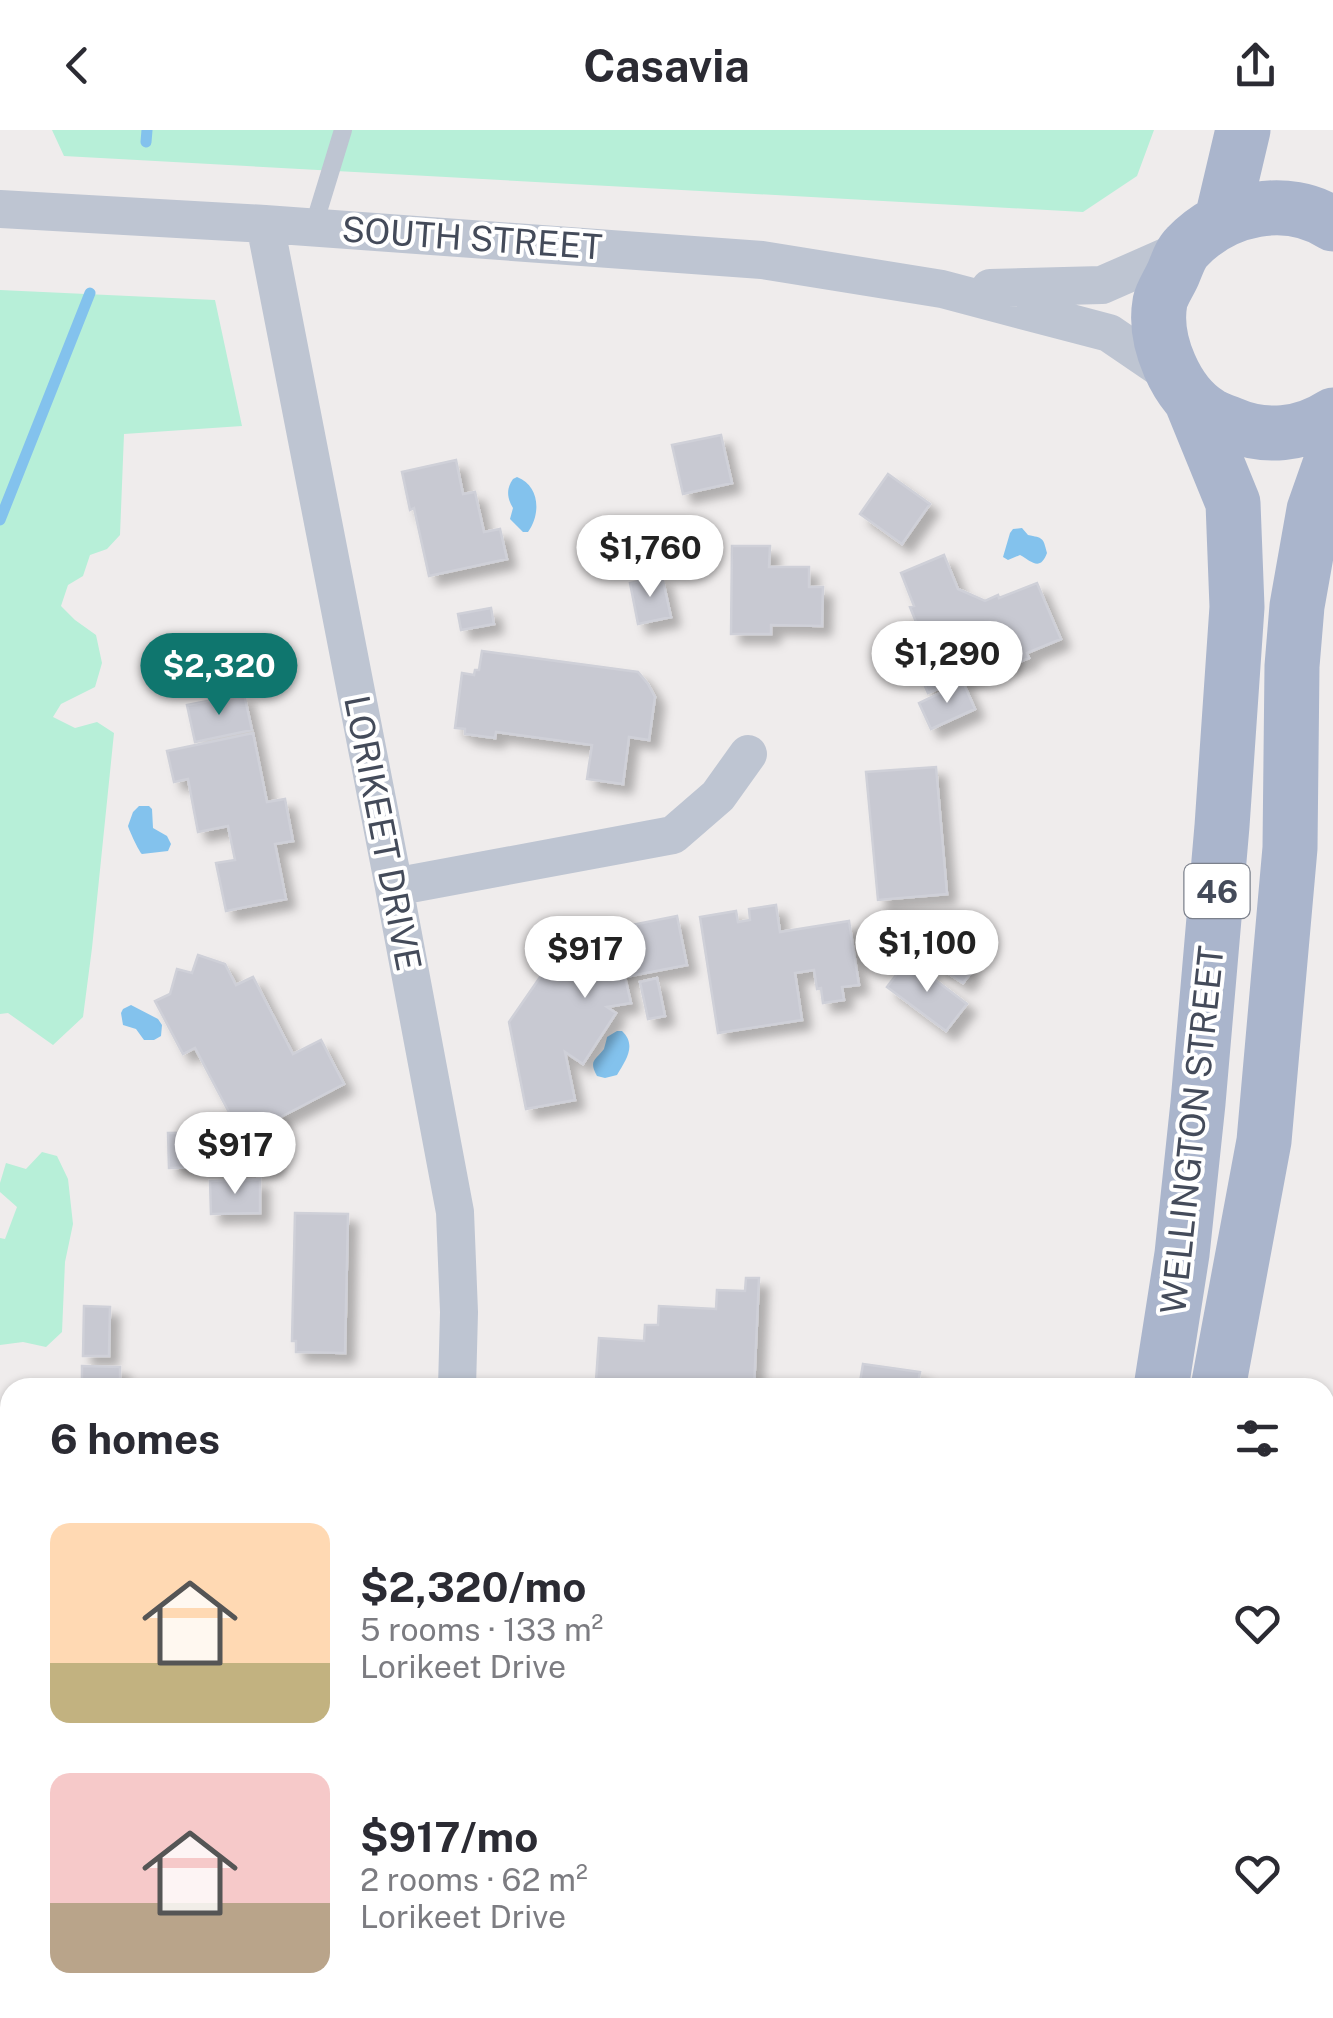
<!DOCTYPE html>
<html lang="en">
<head>
<meta charset="utf-8">
<style>
	:root { --surface:#fff; --page:#f2f2f3; --text:#2b2b33; --muted:#7c7c81; --accent:#0f766e }
	body { margin:0; font-family:"Public Sans",sans-serif; background:var(--page); color:var(--text); height:100vh; display:flex; flex-direction:column; font-size:38px; white-space:nowrap }
	* { box-sizing:border-box; margin:0 }
	p { font-size:32px; color:var(--muted) }
	.icon { flex:none; width:55px; height:55px; fill:none; stroke:currentColor; stroke-width:2; stroke-linecap:round; stroke-linejoin:round }
	.map { position:relative; flex:1; overflow:hidden }
	.details { position:absolute; left:0px; top:1248px; width:1335px; height:642px; display:flex; flex-direction:column; background:var(--surface); border-radius:30px 30px 0 0; box-shadow:0 2px 8px #0004 }
	.details>* { flex:none }
	.price { position:absolute; translate:-50% -85px; padding:0 22px; border-radius:35px; background:#fff; color:#222; font-size:32px; line-height:65px; filter:drop-shadow(0 2px 5px #0008) }
	.price::after { content:''; position:absolute; left:50%; top:60px; width:30px; height:22px; margin-left:-15px; background:inherit; clip-path:polygon(0 0,100% 0,50% 100%) }
	.price.on { background:var(--accent); color:#fff }
	ul { padding:0; list-style:none }
	li { display:flex; align-items:center; gap:30px; height:250px; padding:0 50px }
	li span { display:grid; place-items:center; flex:none; width:280px; height:200px; border-radius:20px; color:#555 }
	li>.icon { margin-inline-start:auto }
	span .icon { width:120px; height:120px; fill:#fffc; stroke-width:1 }
	li b { font-size:42px }
	h2 { display:flex; justify-content:space-between; align-items:center; height:120px; padding:0 50px; font-size:42px }
	header { display:flex; justify-content:space-between; align-items:center; height:130px; padding:0 50px; background:var(--surface); font-size:45px; font-weight:700 }
	.map>svg:first-child { display:block }
</style>
</head>
<body>
<header><svg class="icon" aria-label="back" viewBox="0 0 24 24"><path d="M15 5l-7 7 7 7"/></svg>Casavia<svg class="icon" aria-label="share" viewBox="0 0 24 24"><path d="M12 15V3M7 8l5-5 5 5M5 13v7h14v-7"/></svg></header>
<div class="map">
<svg width="1333" height="1888" viewBox="0 0 1333 1888">
	<defs>
		<filter id="shadow"><feDropShadow dx="9" dy="9" stdDeviation="5" flood-color="#0004"/></filter>
	</defs>
	<rect width="100%" height="100%" fill="#efecec"/>
	<path fill="#b7efd8" d="M52 0H1154L1137 46 1083 82 64 26Z
		M0 160 215 170 242 296 124 304 120 405 107 419 90 425 83 446 68 455 61 476 75 490 96 505 102 533 95 557 61 574 53 587 75 598 97 592 114 603 92 818 83 887 53 915 8 883 0 884Z
		M42 1022 57 1026 68 1049 73 1094 65 1132 62 1202 46 1217 23 1212 0 1215V1108L5 1109 17 1077 0 1062V1053L6 1033 26 1039Z
		M0 1287 3 1300 10 1301V1880H35L34 1888H0Z"/>
	<path fill="#83c2ed" d="M517 347C540 356 541 384 528 402H523L510 389 513 378C507 368 506 359 513 349Z
		M1022 398 1028 405C1043 408 1043 407 1047 423 1040 442 1031 431 1020 425L1008 430 1003 427 1010 403 1013 399Z
		M139 676H149L152 679 153 698 167 706 171 714 168 721 142 724C139 722 129 700 128 696L133 682Z
		M131 875 158 889 162 895 161 906 154 910H144L136 899 123 895 121 883 123 879Z
		M617 901H622C637 915 626 930 617 945L605 948 597 946C588 930 596 930 604 919 604 919 607 908 607 907Z"/>
	<g fill="none" stroke-linecap="round" stroke-linejoin="round">
		<path stroke="#83c2ed" stroke-width="11" d="M146 12 147 0
			M0 390 90 163"/>
	</g>
	<path fill="#c8c9d2" stroke="#cfd0d8" stroke-width="2.5" filter="url(#shadow)" d="M721 305 732 353 683 364 672 315Z
		M456 330 463 364 475 362 484 402 500 399 507 429 429 446 414 378 410 380 402 342Z
		M888 344 930 374 902 414 860 384Z
		M732 416H770L769 437H809V457H823L822 496 771 495V504H731Z
		M944 425 958 459 985 471 998 465 999 468 1037 453 1061 509 1027 523 1029 528 1007 537 1005 531 928 563 914 531 918 530 904 497 916 492 910 477 914 476 901 443Z
		M662 446 671 487 638 494 630 453Z
		M491 478 494 494 461 500 458 484Z
		M482 521 638 542 648 554 655 567 649 610 629 607 623 654 587 649 592 615 496 602 495 608 465 604V599L455 598 462 543 474 545 475 540H479Z
		M963 552 975 579 931 599 919 573Z
		M244 564 252 600 195 612 187 575Z
		M253 603 267 672 285 669 293 711 275 714 286 769 226 781 216 733 235 730 228 696 198 702 188 649 174 652 167 621Z
		M936 637 947 764 878 770 866 642Z
		M776 775 780 802 849 791 859 855 842 857 844 870 823 873 821 858 817 859 814 840 795 843 802 890 718 903 700 787 736 781 738 792 750 790 749 779Z
		M677 786 687 835 625 847 631 873 607 877 616 883 583 934 565 922 575 970 526 979 509 892 545 840 580 833 573 799 615 790 617 798Z
		M940 794 967 814 947 843 919 823Z
		M886 809 908 826 897 839 876 822Z
		M198 825 225 834 236 855 253 847 293 924 321 910 344 954 250 1003 247 999 240 1003 195 918 183 924 155 871 170 864 177 839 192 843Z
		M908 829 967 874 946 901 887 857Z
		M959 830 973 840 963 853 949 844Z
		M657 848 665 886 648 889 640 852Z
		M217 1002 219 1037 169 1038 168 1003Z
		M273 1003 274 1037 219 1039 217 1005Z
		M260 1049V1083L211 1084 210 1051Z
		M295 1083 348 1084 345 1223 296 1222V1211H292Z
		M746 1148H759L754 1258 596 1251 599 1208 644 1211 645 1195H658L659 1176 716 1179 717 1160 745 1161Z
		M84 1176 110 1177 109 1226H83Z
		M863 1234 920 1242 917 1258H859Z
		M82 1236 120 1237V1258H82Z
		M258 1252 347 1253V1258H258Z
		M240 1880H306L305 1888H239Z"/>
	<g fill="none" stroke-linecap="round" stroke-linejoin="round">
		<path stroke="#bec5d2" stroke-width="18" d="M313 98 343 0"/>
		<path stroke="#bec5d2" stroke-width="38" d="M0 79 265 94 762 130 942 159 1109 203 1175 248
			M265 94 394 757 455 1082 459 1182 457 1258
			M990 158 1102 155 1184 119
			M394 757 673 705 718 666 748 624
			M443 1888 444 1880"/>
		<path stroke="#aab5cc" stroke-width="55" d="M1222 89 1243 0
			M1333 94C1286 64 1224 78 1187 117 1180 124 1177 135 1173 144 1169 153 1162 163 1160 172 1153 211 1176 265 1210 285 1216 289 1224 291 1231 294 1265 309 1302 305 1333 285
			M1161 1258 1182 1124 1198 973 1222 696 1237 477 1233 373 1191 270
			M1218 1258 1264 1011 1290 718 1292 536 1297 476 1314 380 1333 326
			M1018 1888 1020 1880
			M1065 1888 1067 1880"/>
	</g>
	<g text-anchor="middle" dominant-baseline="central" stroke-width="8" stroke-linejoin="round" paint-order="stroke">
		<rect fill="#fff" stroke="#7c818c" stroke-width="2.5" x="1184.5" y="734" width="65" height="54" rx="8"/>
		<g font-size="32" font-weight="bold" fill="#444b5a">
			<text x="1217" y="761">46</text>
		</g>
		<g font-size="35" fill="#444b5a" stroke="#fff">
			<text transform="translate(472 108) rotate(4)">SOUTH STREET</text>
			<text transform="translate(383 703) rotate(79)">LORIKEET DRIVE</text>
			<text transform="translate(1192 1000) rotate(-84)">WELLINGTON STREET</text>
		</g>
	</g>
</svg>
<b class="price" style="left:650px;top:470px">$1,760</b>
<b class="price" style="left:947px;top:576px">$1,290</b>
<b class="price on" style="left:219px;top:588px">$2,320</b>
<b class="price" style="left:927px;top:865px">$1,100</b>
<b class="price" style="left:585px;top:871px">$917</b>
<b class="price" style="left:235px;top:1067px">$917</b>
<section class="details">
<h2>6 homes<svg class="icon" aria-label="filters" viewBox="0 0 24 24"><path d="M4 7h16M4 17h16"/><circle cx="9" cy="7" r="2"/><circle cx="15" cy="17" r="2"/></svg></h2>
<ul>
<li><span style="background:linear-gradient(#ffd9b3 70%,#c2b280 0)"><svg class="icon" aria-label="home" viewBox="0 0 24 24"><path d="M3 11l9-7 9 7M6 9v11h12V9"/></svg></span><div><b>$2,320/mo</b><p>5 rooms · 133 m²</p><p>Lorikeet Drive</p></div><svg class="icon" aria-label="heart" viewBox="0 0 24 24"><path d="M12 20l-8-8c-3-5 5-10 8-4 3-6 11-1 8 4z"/></svg></li>
<li><span style="background:linear-gradient(#f6c9c9 65%,#b9a48a 0)"><svg class="icon" aria-label="home" viewBox="0 0 24 24"><path d="M3 11l9-7 9 7M6 9v11h12V9"/></svg></span><div><b>$917/mo</b><p>2 rooms · 62 m²</p><p>Lorikeet Drive</p></div><svg class="icon" aria-label="heart" viewBox="0 0 24 24"><path d="M12 20l-8-8c-3-5 5-10 8-4 3-6 11-1 8 4z"/></svg></li>
</ul>
</section>
</div>
</body>
</html>
